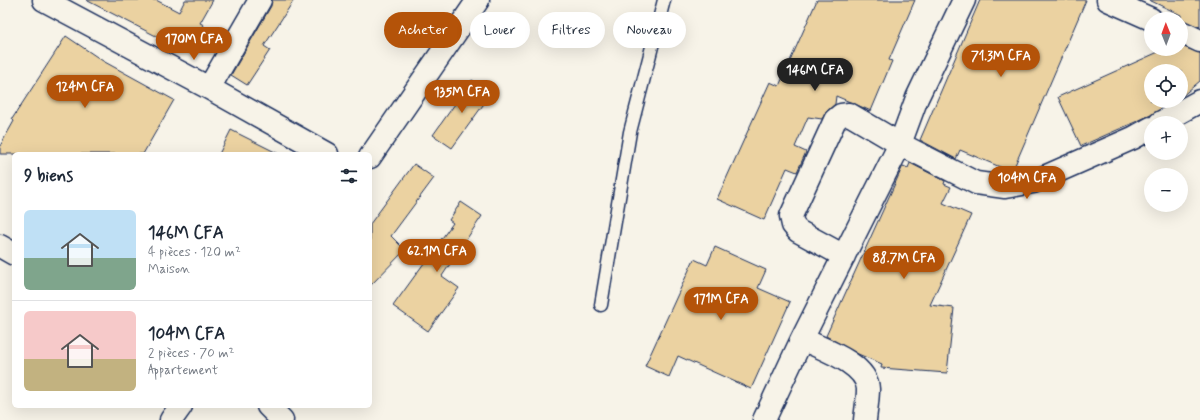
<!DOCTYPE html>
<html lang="fr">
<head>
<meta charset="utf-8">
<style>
	:root { --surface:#fff; --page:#f6f6f7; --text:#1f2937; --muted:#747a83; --line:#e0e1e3; --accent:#b45309 }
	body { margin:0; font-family:Mynerve,sans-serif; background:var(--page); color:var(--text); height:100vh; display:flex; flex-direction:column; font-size:15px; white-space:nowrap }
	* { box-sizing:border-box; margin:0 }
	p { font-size:13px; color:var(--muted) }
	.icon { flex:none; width:22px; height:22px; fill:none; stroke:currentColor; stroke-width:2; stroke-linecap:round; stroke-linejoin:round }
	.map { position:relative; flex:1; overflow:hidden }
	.side { position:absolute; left:12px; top:152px; width:360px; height:256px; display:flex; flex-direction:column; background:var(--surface); border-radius:6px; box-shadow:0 4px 16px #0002 }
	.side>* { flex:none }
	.guide { position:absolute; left:384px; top:12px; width:380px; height:36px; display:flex; gap:8px }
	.needle { width:26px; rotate:359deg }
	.fabs { position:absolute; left:1144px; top:12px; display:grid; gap:8px }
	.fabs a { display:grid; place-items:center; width:44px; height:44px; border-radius:50%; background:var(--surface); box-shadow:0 4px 16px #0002; font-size:20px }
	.price { position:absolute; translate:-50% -34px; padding:0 9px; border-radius:14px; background:var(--accent); color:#fff; font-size:13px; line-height:26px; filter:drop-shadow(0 1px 2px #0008) }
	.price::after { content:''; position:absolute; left:50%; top:24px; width:12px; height:9px; margin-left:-6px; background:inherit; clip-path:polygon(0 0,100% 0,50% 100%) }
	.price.on { background:#222; color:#fff }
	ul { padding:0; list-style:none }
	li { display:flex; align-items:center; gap:12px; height:100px; padding:0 12px }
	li+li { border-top:1px solid var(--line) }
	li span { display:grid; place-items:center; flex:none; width:112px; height:80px; border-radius:6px; color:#555 }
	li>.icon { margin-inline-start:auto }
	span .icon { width:48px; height:48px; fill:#fffc; stroke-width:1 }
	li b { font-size:17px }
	h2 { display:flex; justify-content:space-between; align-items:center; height:48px; padding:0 12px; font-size:17px }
	.pill { padding:0 14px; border-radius:18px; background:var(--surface); box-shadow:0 4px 16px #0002; font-size:14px; line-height:36px }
	.pill.on { background:var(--accent); color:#fff }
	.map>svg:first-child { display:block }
</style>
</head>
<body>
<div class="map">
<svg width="1200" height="420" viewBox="0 0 1200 420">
	<rect width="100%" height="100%" fill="#f7f3e8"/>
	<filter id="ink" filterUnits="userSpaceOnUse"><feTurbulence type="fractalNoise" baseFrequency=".025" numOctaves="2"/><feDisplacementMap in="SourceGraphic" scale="8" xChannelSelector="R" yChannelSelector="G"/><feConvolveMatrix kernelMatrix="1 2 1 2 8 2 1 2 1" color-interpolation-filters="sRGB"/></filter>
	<g filter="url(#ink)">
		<path fill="#ebd2a1" stroke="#1b2f5e" d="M86 0H156L179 12 185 0H213L200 23 204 25 189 53Z
			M272 0H294L264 46 270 50 247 85 231 75 271 6Z
			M817 0H915L889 60 892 61 871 111 836 96 835 104 827 111 822 119 808 117 795 147 806 152 797 172 787 168 764 220 717 199 770 82 779 86Z
			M980 0H1086L1012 172 960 150 956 159 920 140Z
			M1149 0H1200V27L1181 20V15Z
			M66 36 103 61 174 100 143 154H0V146L14 121 12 119Z
			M1181 46 1200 53V81L1181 97V71H1151V101H1174L1151 115 1081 146 1058 97 1165 49H1181Z
			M472 80 491 94 452 148 433 135Z
			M231 130 279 154H219Z
			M910 163 945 181 944 184 951 187 943 203 971 215 930 305 954 308 947 373 881 368 882 364 858 354 826 336 902 168 903 166 908 168Z
			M414 164 434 178 391 236 405 250 370 286V224Z
			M461 202 482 216 442 276 459 288 428 331 393 306 453 223 449 220Z
			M715 247 766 270 758 288 790 302 751 389 678 356 669 377 645 366 694 259 707 265Z"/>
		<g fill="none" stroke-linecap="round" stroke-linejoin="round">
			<g stroke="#1b2f5e" stroke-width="15">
				<path id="service" d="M601 305 630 132 664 0"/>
			</g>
			<g stroke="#1b2f5e" stroke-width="25">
				<path id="minor" d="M44 0 209 88 327 154
					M1108 0 1151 19
					M1181 32 1200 41
					M209 88 260 0
					M1160 123 1200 101
					M0 246 14 254
					M844 256 798 231 793 225 791 216 835 120 841 115 849 114 900 144 976 183 1005 187 1033 182 1133 138 1151 128
					M802 339C823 349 867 364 868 389 868 399 866 410 865 420
					M268 406 282 420
					M764 420 802 339 900 144 917 98 964 0"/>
			</g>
			<g stroke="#1b2f5e" stroke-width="25">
				<path id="secondary" d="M370 157 478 0
					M171 420 181 406"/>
			</g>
			<use href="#service" stroke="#f7f3e8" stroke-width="12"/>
			<use href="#minor" stroke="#f7f3e8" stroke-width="22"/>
			<use href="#secondary" stroke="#f7f3e8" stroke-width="22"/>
		</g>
	</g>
</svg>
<div class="fabs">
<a><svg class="needle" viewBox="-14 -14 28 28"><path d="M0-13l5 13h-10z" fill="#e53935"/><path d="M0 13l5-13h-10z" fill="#747a83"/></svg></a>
<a><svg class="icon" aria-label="locate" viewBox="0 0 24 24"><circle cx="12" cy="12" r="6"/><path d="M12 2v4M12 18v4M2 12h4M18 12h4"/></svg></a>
<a>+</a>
<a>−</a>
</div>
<b class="price" style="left:194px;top:61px">170M CFA</b>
<b class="price" style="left:1001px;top:78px">71.3M CFA</b>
<b class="price on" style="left:815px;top:92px">146M CFA</b>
<b class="price" style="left:85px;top:109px">124M CFA</b>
<b class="price" style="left:462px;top:114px">135M CFA</b>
<b class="price" style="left:1027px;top:200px">104M CFA</b>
<b class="price" style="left:437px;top:273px">62.1M CFA</b>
<b class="price" style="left:904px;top:280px">88.7M CFA</b>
<b class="price" style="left:721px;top:321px">171M CFA</b>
<div class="guide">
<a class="pill on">Acheter</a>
<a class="pill">Louer</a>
<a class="pill">Filtres</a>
<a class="pill">Nouveau</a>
</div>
<section class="side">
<h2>9 biens<svg class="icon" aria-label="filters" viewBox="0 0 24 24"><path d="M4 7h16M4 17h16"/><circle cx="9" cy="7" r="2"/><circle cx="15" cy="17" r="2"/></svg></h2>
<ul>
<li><span style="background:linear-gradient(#bfe0f5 60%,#7fa58c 0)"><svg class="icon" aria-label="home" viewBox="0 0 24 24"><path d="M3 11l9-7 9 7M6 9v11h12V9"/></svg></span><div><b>146M CFA</b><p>4 pièces · 120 m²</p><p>Maison</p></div></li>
<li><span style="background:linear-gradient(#f6c9c9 60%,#c2b280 0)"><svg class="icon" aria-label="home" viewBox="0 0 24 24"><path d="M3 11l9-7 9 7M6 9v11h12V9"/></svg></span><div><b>104M CFA</b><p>2 pièces · 70 m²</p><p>Appartement</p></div></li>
</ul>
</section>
</div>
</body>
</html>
